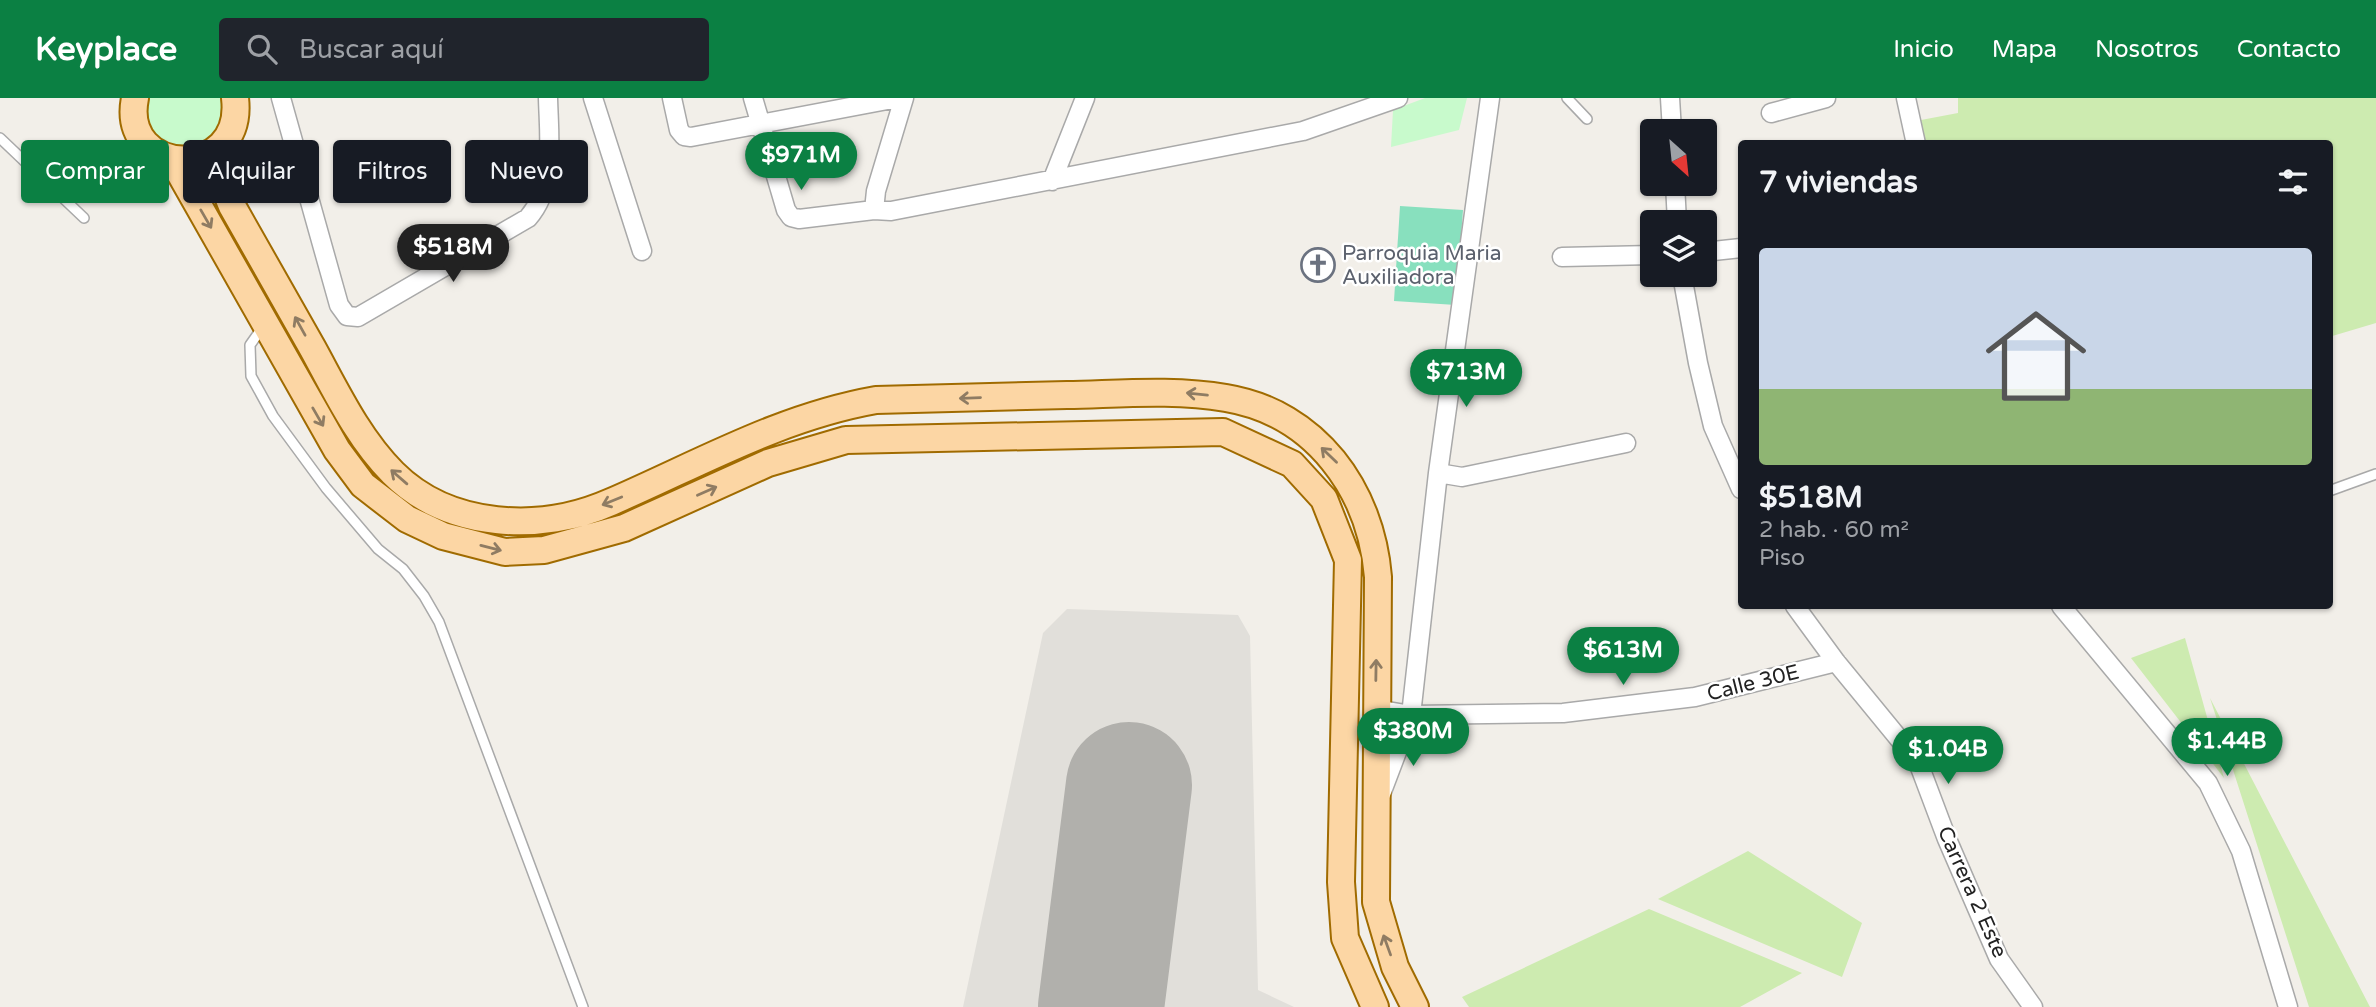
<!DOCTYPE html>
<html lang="es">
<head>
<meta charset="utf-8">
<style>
	:root { --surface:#171b24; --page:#20242c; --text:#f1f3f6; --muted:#9ea1a6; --accent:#0b8043 }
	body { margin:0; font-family:"Varela Round",sans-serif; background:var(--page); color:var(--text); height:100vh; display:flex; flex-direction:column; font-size:26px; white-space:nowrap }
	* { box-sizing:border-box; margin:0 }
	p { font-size:23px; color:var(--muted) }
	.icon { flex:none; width:38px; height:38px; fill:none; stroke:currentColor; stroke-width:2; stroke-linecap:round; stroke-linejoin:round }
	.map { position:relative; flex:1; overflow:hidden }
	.details { position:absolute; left:1738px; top:42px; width:595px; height:469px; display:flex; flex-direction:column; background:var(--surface); border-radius:7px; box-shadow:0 2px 5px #0004 }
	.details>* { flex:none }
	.top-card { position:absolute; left:21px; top:42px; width:665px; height:63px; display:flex; gap:14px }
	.needle { width:46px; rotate:153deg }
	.tools { position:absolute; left:1640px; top:21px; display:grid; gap:14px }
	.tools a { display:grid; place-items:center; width:77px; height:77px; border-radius:7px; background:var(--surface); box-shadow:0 2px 5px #0004; font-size:35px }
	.price { position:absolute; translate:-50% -60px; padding:0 16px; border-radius:24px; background:var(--accent); color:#fff; font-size:23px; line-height:46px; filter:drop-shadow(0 2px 4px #0008) }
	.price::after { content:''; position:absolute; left:50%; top:42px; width:21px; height:16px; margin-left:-10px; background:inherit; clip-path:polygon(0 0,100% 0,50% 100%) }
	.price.selected { background:#222; color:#fff }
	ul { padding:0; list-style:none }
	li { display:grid; align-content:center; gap:14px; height:371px; padding:0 21px }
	li span { display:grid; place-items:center; height:217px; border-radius:7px; color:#555 }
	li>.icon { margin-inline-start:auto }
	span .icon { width:126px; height:126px; fill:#fffc; stroke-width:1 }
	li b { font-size:30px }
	h2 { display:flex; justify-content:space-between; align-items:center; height:84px; padding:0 21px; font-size:30px }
	.chip { padding:0 24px; border-radius:7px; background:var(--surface); box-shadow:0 2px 5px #0004; font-size:24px; line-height:63px }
	.chip.selected { background:var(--accent); color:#fff }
	header { display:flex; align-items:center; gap:42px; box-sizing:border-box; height:98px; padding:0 35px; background:var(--accent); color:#fff }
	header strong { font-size:33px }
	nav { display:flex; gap:38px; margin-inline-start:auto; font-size:24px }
	.search { width:490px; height:63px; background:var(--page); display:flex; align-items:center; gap:18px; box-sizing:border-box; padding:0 24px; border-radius:7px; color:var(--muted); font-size:26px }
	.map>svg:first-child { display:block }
</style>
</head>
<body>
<header>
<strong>Keyplace</strong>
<div class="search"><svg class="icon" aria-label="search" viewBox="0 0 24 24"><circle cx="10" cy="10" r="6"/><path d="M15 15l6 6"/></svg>Buscar aquí</div>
<nav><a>Inicio</a><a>Mapa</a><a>Nosotros</a><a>Contacto</a></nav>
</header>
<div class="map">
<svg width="2376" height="909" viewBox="0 0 2376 909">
	<rect width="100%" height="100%" fill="#f2efe9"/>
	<path fill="#e1dfda" d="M1067 511 1238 517 1250 538 1258 892 1294 909H963L1043 535Z"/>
	<path fill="#cdebb0" d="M1958 0H2376V225L2329 239V46L1925 45 1921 22 1958 15Z
		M2185 540 2224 680 2131 560Z
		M2210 600 2370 909H2309Z
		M1748 753 1862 825 1842 879 1658 801Z
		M1649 811 1802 875 1740 909H1469L1462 899Z"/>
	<path fill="#c8facc" d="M138 0H233L222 43 159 54Z
		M1425 0H1467L1459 32 1391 49 1393 12Z"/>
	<path fill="#88e0be" d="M1400 108 1463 112 1456 207 1394 203Z"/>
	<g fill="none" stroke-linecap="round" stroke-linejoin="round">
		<path stroke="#b1b0ac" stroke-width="126" d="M1101 909 1129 687"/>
		<g stroke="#a9a9a9" stroke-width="12">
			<path id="service" d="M1567 0 1587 21
				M0 40 84 120
				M262 230 250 247 251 278 273 318 326 390 378 451 403 471 424 498 439 524 583 909
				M2329 393 2376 376"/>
		</g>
		<g stroke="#a9a9a9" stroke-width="21">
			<path id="minor" d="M281 0 339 207 347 218 358 219 528 120C556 88 549 41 548 0
				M593 0 642 153
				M672 0 679 32 684 38 691 39 898 0
				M753 0 786 112 791 119 799 121 874 112 891 113 1303 33 1398 0
				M1670 0 1672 33
				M1906 0 1916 46
				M1771 15 1826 0
				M1052 83 1085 0
				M1675 86 1677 124
				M874 112 876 93 904 0
				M1704 154 1741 150
				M1562 159 1652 157
				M1682 177 1698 265 1713 328 1741 391
				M1438 375 1462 379 1626 345
				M1795 508 1836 564 1918 664 1947 741 1999 861 2033 909
				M2061 508 2208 685 2241 753 2288 909
				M1376 611 1411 617 1563 615 1695 599 1836 564
				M1381 696 1411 617 1438 375 1490 0"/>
		</g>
		<g stroke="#a06b00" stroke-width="30">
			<path id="primary" d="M135 0C119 79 245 85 235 0
				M223 45V86L232 108C259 155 286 203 313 251 336 293 358 340 393 375 449 431 541 435 611 404 699 366 780 319 876 302 940 300 1004 299 1067 297 1120 296 1174 291 1226 300 1316 315 1371 392 1378 479L1376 804 1395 869 1415 909
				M172 61 337 352 363 387 407 421 443 438 505 454 544 452 624 430 768 365 846 342 1223 334 1292 366 1324 401 1348 462 1341 784 1345 840 1375 909"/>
		</g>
		<use href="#service" stroke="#fff" stroke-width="9"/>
		<use href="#minor" stroke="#fff" stroke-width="18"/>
		<use href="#primary" stroke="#fcd6a4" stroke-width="26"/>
	</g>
	<defs><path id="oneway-shaft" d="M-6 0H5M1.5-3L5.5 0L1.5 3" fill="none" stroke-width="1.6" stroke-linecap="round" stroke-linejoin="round" transform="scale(1.75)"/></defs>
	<g stroke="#8f7c63">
		<use href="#oneway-shaft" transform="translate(206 121) rotate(60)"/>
		<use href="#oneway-shaft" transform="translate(300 228) rotate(-119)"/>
		<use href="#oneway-shaft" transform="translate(1197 296) rotate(-174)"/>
		<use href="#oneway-shaft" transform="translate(970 300) rotate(178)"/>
		<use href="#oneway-shaft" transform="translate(318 319) rotate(60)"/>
		<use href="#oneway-shaft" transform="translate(1329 357) rotate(-136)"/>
		<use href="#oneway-shaft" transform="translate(399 379) rotate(-139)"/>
		<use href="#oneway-shaft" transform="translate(707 393) rotate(-24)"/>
		<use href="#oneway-shaft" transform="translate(612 403) rotate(158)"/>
		<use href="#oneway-shaft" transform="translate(491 450) rotate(14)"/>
		<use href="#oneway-shaft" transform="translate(1376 572) rotate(-89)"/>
		<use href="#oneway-shaft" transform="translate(1387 847) rotate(-110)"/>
	</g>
	<defs>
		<g id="church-ring" transform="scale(1.75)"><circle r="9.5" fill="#fff" stroke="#6b7280" stroke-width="1.5"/><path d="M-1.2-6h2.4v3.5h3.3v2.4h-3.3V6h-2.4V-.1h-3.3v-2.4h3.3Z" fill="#6b7280"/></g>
	</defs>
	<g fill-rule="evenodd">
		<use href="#church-ring" x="1318" y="167"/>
	</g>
	<g text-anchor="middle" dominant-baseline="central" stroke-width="5" stroke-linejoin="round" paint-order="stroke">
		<g font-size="21" fill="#5b616d" stroke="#fff" text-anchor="start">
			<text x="1342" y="155">Parroquia Maria<tspan x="1342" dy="24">Auxiliadora</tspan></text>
		</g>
		<g font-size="21" fill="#222" stroke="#fff">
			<text transform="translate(1753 585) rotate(-14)">Calle 30E</text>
			<text transform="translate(1972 794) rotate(66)">Carrera 2 Este</text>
		</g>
	</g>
</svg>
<div class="tools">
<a><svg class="needle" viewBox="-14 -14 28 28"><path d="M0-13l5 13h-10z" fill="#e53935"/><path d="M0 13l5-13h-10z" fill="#9ea1a6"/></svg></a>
<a><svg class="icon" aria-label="layers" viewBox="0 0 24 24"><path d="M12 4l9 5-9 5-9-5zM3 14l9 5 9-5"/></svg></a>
</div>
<b class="price" style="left:801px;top:94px">$971M</b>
<b class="price selected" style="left:453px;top:186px">$518M</b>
<b class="price" style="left:1466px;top:311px">$713M</b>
<b class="price" style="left:1623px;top:589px">$613M</b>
<b class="price" style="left:1413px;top:670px">$380M</b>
<b class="price" style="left:2227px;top:680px">$1.44B</b>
<b class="price" style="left:1948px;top:688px">$1.04B</b>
<div class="top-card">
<a class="chip selected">Comprar</a>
<a class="chip">Alquilar</a>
<a class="chip">Filtros</a>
<a class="chip">Nuevo</a>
</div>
<section class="details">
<h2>7 viviendas<svg class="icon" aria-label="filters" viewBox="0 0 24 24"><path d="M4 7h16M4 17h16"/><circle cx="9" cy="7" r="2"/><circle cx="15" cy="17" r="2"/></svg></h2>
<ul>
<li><span style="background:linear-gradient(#c9d6e8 65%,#8fb573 0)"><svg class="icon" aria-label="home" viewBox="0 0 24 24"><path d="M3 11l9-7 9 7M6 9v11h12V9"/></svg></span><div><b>$518M</b><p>2 hab. · 60 m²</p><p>Piso</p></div></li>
</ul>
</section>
</div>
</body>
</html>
